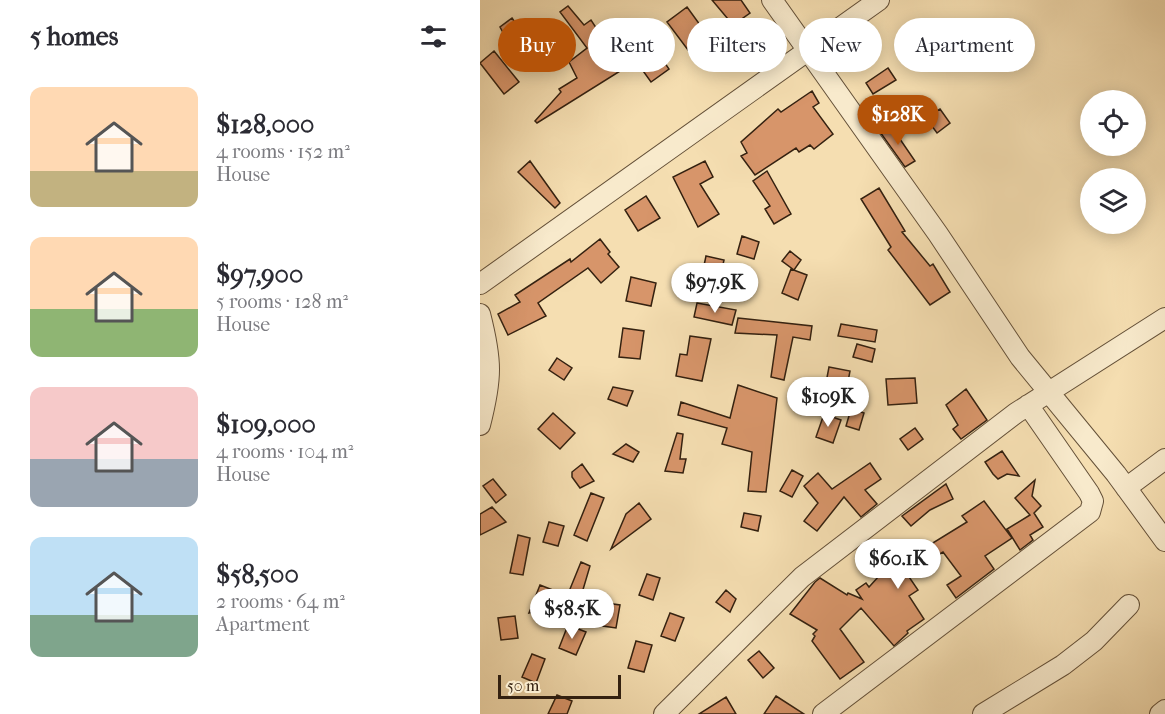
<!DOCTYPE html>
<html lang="en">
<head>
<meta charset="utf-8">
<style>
	:root { --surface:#fff; --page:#f2f2f3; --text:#2b2b33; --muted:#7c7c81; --accent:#b45309 }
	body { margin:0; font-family:"IM FELL French Canon",serif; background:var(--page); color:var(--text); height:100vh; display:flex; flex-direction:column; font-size:22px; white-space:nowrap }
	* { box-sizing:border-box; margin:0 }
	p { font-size:20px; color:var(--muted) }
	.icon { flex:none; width:33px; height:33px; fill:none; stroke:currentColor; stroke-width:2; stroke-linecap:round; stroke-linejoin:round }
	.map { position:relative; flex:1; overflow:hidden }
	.drawer { display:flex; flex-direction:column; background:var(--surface); width:480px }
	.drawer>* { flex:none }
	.banner { position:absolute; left:18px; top:18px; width:570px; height:54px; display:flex; gap:12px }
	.tools { position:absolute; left:600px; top:90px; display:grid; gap:12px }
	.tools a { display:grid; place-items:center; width:66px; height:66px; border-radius:50%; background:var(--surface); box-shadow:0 3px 15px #0003; font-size:30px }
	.scale { position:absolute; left:18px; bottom:15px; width:123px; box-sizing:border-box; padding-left:6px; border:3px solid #342110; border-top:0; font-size:16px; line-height:21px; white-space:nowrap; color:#342110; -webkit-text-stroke:4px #f8eacc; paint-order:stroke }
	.price { position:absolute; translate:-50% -51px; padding:0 14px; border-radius:21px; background:#fff; color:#222; font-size:20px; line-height:39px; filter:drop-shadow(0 2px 3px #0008) }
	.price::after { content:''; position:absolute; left:50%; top:36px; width:18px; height:14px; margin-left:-9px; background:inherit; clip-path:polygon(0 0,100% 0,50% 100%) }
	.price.active { background:var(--accent); color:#fff }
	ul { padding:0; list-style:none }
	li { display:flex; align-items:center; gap:18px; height:150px; padding:0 30px }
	li span { display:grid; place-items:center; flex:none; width:168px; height:120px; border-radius:12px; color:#555 }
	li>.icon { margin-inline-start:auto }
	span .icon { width:72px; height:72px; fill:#fffc; stroke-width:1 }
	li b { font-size:26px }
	h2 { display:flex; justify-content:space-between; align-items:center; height:72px; padding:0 30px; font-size:26px }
	.chip { padding:0 21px; border-radius:27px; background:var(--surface); box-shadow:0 3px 15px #0003; font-size:21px; line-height:54px }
	.chip.active { background:var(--accent); color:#fff }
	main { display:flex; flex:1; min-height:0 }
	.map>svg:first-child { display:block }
</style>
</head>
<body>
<main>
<section class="drawer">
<h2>5 homes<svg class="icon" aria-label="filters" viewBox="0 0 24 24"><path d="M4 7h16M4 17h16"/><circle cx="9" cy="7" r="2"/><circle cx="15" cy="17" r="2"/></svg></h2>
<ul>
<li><span style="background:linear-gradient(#ffd9b3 70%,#c2b280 0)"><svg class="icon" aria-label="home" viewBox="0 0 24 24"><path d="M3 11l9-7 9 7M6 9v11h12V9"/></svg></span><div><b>$128,000</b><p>4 rooms · 152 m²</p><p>House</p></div></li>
<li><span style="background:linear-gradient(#ffd9b3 60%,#8fb573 0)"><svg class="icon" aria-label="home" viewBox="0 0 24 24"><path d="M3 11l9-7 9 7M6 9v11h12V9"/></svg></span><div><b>$97,900</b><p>5 rooms · 128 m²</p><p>House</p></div></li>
<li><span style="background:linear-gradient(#f6c9c9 60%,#9aa5b1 0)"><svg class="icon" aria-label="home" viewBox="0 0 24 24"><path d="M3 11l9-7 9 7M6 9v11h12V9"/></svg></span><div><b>$109,000</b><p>4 rooms · 104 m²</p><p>House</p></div></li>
<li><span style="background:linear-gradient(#bfe0f5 65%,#7fa58c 0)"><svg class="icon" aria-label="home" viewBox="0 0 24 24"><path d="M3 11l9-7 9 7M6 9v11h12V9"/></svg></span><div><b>$58,500</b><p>2 rooms · 64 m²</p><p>Apartment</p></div></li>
</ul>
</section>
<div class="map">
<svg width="685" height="714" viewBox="0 0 685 714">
	<rect width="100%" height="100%" fill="#f5deb1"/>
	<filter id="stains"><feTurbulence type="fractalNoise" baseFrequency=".00333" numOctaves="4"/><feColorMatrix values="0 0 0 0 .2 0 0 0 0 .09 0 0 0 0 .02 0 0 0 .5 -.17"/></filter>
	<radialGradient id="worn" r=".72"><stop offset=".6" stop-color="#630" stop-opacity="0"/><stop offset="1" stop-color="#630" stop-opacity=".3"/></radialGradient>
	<path fill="#d7956a" stroke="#342110" stroke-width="1.5" d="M232 0H261L270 13 253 25Z
		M88 6 104 25 111 20 136 58 167 37 189 69 171 82 156 61 57 123 55 121 81 92 79 89 97 78 89 62 107 48 80 12Z
		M207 7 231 40 211 54 187 22Z
		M32 18 42 33 50 27 60 41 48 50 42 42 32 49 20 27Z
		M14 51 39 82 24 94 0 63Z
		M354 52 363 65 356 70 347 57Z
		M408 68 416 80 393 94 386 83Z
		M332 91 339 103 333 107 353 134 334 149 330 145 319 152 316 148 275 175 261 156 267 153 261 142 298 109 301 112Z
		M460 109 470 123 457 133 446 118Z
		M411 126 435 161 425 167 400 132Z
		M50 161 80 203 75 208 38 172Z
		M225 161 233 177 220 184 239 214 218 227 193 177Z
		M287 171 311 214 294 224 285 209 290 206 273 181Z
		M399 188 425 231 422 232 450 266 453 264 470 292 450 305 408 250 411 247 381 199Z
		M166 196 180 218 158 231 145 210Z
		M262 236 279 242 274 259 257 254Z
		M120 239 130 252 128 254 139 267 121 283 108 268 58 303 66 316 28 335 18 314 40 302 35 295 90 259 91 262Z
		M310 251 321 260 314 270 302 261Z
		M226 256 244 260 240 278 222 275Z
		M311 269 327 275 318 300 302 293Z
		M151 277 176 283 171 306 146 301Z
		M217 303 256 310 252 325 214 317Z
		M258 318 332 326 330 340 313 337 304 380 291 377 297 335 255 333Z
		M361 324 397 330 395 342 358 336Z
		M143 328 164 331 160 359 139 357Z
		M210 336 231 339 222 381 196 376 200 354 207 355Z
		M377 344 395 349 392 362 373 357Z
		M77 358 92 368 84 380 69 370Z
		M349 367 370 371 366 392 345 388Z
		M435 378 437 403 408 405 406 379Z
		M258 385 297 398 286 492 268 491 272 452 242 444 247 428 198 415 201 402 250 418Z
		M133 387 153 391 147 406 128 399Z
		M486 389 507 420 481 439 473 429 478 425 466 405Z
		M371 409 384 413 379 430 366 426Z
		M73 413 95 433 80 449 58 429Z
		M344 414 361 420 353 443 336 437Z
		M435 428 443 439 428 450 420 439Z
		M197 433 203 434 200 459H206L203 473 185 471Z
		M146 444 159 452 153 462 133 454Z
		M522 451 539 476 527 474 518 479 513 474 505 462Z
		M390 463 401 479 385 490 397 504 381 517 364 497 337 531 324 521 338 503 324 486 338 473 352 489Z
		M102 464 114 481 100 488 92 477V472Z
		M312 470 323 476 312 497 300 491Z
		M13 479 26 495 16 503 3 486Z
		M555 480 552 496 561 506 554 513 563 527 550 535 553 540 540 550 527 529 550 515 535 498Z
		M466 484 473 499 450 510 431 526 422 516Z
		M111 493 124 498 107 541 94 535Z
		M504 501 532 538 505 556 514 569 476 598 467 585 481 576 463 552 427 574 438 590 429 596 444 619 427 631 428 633 414 646 381 608 360 629 384 662 360 679 332 641 335 636 333 634 337 630 310 614 335 582 340 578 367 595 368 593 382 599 376 590 386 583 389 587 399 576 487 522 482 516Z
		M159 503 171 519 131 549 146 514Z
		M12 507 26 522 0 535V514Z
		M264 513 281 516 278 531 261 527Z
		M69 522 84 526 78 546 63 542Z
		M38 535 50 538 43 575 30 573Z
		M101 562 110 566 102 593 90 589Z
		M167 574 180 578 173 600 159 595Z
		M60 585 83 594 85 605 49 613Z
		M246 590 256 599 250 612 236 602Z
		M126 603 140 605 136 628 123 626Z
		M190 613 204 618 195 641 181 636Z
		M35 616 38 638 21 640 18 618Z
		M88 625 106 632 96 655 79 648Z
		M156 641 172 645 164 672 148 668Z
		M279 651 294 668 283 678 268 660Z
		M52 654 65 659 56 683 42 677Z
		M77 695 92 701 87 714H68Z
		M296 696 324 714H284Z
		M246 697 256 714H219Z"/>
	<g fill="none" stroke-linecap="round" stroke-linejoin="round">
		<g stroke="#645038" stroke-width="22">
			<path id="minor" d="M292 0 458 234 540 357 636 474 685 541
				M0 284 399 0
				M0 314C12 361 12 378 0 425
				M646 488 685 459
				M184 714 322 577 536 413 685 318
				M343 714 610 512 613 501 609 493 548 405
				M503 714 583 665 614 641 649 605
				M680 714 685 710"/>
		</g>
		<use href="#minor" stroke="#f8eacc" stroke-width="20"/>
	</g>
	<rect width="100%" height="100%" filter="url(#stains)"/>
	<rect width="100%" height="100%" fill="url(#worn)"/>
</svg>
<div class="tools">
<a><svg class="icon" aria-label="locate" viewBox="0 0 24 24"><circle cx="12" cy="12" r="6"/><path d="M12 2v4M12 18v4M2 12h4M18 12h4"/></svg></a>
<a><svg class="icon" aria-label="layers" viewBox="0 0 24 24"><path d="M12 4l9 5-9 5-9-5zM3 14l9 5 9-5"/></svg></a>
</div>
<div class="scale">50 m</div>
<b class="price active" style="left:418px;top:146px">$128K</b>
<b class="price" style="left:235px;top:314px">$97.9K</b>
<b class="price" style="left:348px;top:428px">$109K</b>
<b class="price" style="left:418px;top:590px">$60.1K</b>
<b class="price" style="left:92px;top:640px">$58.5K</b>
<div class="banner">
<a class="chip active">Buy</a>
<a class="chip">Rent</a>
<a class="chip">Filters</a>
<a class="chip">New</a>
<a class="chip">Apartment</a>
</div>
</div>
</main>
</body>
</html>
